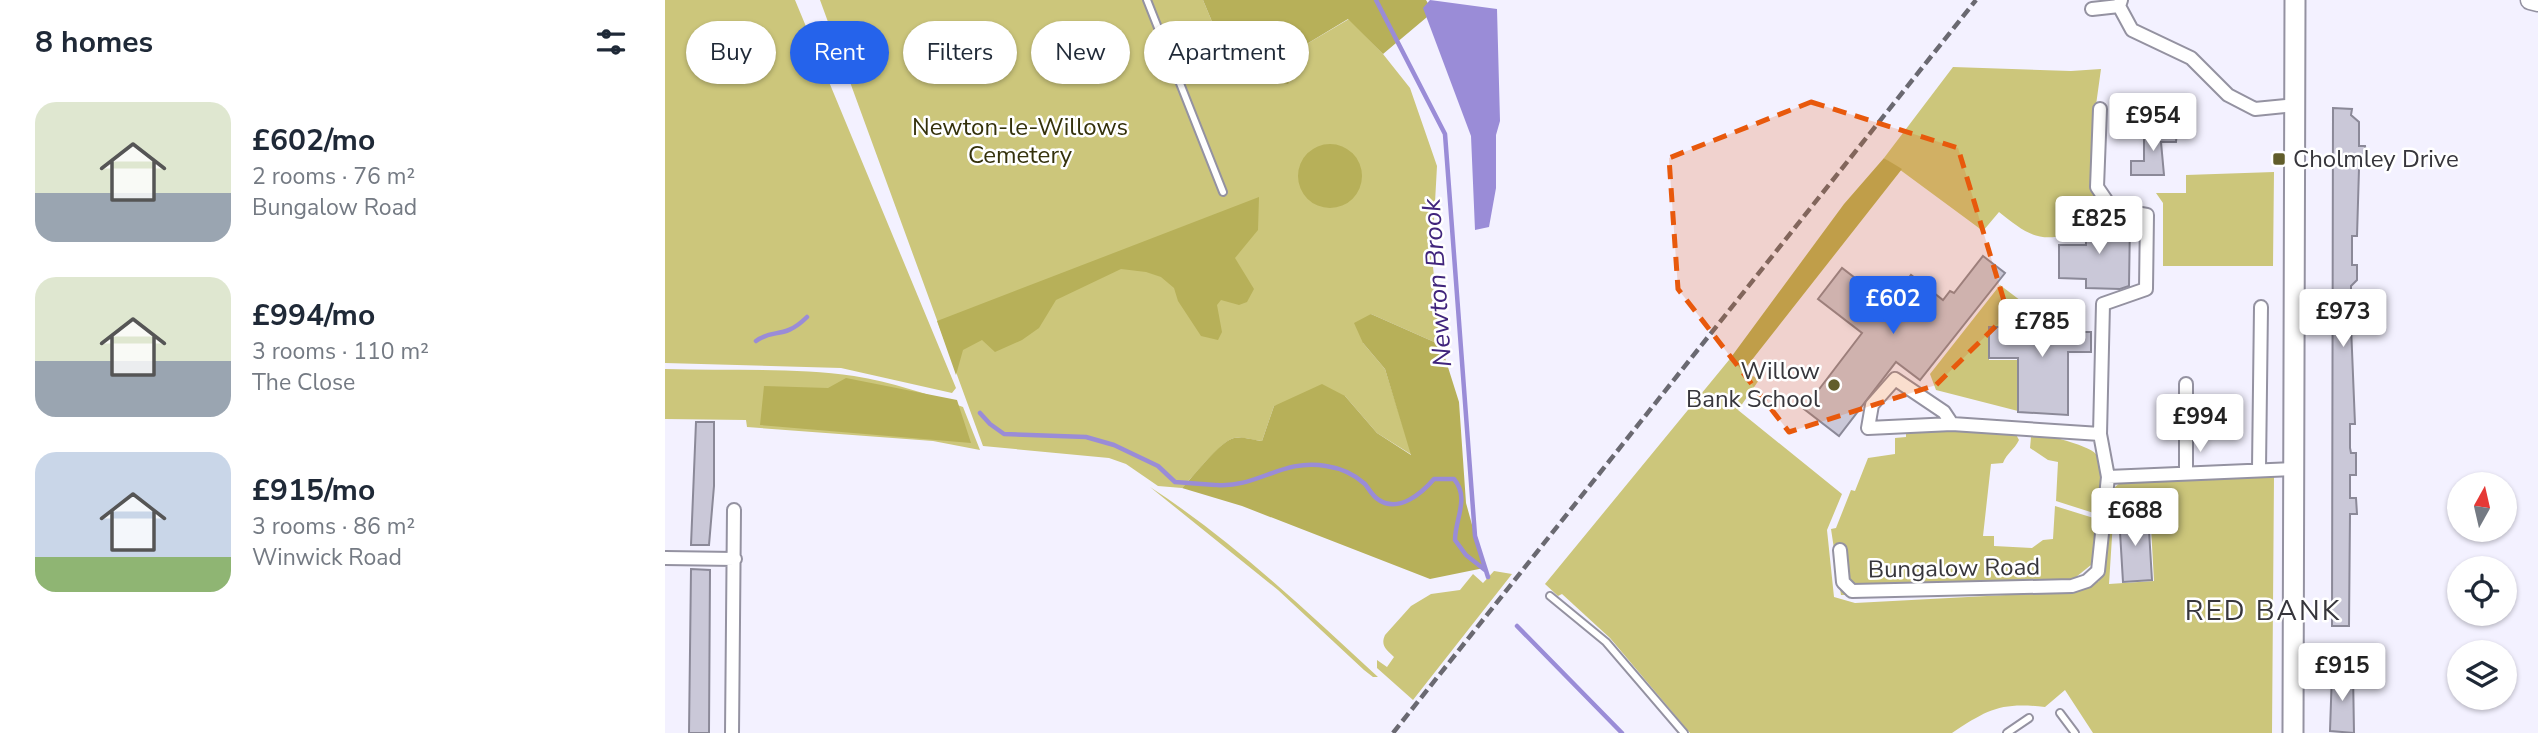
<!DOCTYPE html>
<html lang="en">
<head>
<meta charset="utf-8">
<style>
	:root { --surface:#fff; --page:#f2f2f3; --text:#1f2937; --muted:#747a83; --accent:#2563eb }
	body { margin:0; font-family:"Nunito Sans",sans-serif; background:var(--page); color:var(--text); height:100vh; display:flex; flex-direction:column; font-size:26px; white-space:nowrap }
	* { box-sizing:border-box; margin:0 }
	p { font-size:23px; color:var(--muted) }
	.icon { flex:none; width:38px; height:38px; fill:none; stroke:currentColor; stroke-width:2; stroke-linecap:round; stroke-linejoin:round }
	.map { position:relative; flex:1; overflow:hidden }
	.side { display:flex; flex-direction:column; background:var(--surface); width:665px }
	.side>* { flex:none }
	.hud { position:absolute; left:21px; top:21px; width:665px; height:63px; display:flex; gap:14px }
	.needle { width:46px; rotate:8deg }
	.tools { position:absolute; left:1782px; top:472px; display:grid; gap:14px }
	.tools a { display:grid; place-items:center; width:70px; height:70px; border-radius:50%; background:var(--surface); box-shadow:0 2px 5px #0004; font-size:35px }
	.price { position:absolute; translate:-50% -60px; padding:0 16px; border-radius:7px; background:#fff; color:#222; font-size:23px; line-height:46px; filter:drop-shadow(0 2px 4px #0008) }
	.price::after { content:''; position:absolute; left:50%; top:42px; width:21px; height:16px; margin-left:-10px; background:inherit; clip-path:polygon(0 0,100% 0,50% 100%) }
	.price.active { background:var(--accent); color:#fff }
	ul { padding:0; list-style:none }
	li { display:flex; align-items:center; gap:21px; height:175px; padding:0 35px }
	li span { display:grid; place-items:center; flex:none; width:196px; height:140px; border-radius:21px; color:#555 }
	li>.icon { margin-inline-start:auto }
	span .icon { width:84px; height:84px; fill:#fffc; stroke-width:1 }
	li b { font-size:30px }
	h2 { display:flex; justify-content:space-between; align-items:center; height:84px; padding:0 35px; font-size:30px }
	.pill { padding:0 24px; border-radius:32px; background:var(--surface); box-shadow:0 2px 5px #0004; font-size:24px; line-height:63px }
	.pill.active { background:var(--accent); color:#fff }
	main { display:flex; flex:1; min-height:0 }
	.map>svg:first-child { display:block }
</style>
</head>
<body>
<main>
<section class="side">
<h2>8 homes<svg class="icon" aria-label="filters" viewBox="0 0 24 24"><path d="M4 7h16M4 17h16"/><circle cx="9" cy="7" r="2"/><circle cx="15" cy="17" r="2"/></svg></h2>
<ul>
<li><span style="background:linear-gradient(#dfe7d0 65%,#9aa5b1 0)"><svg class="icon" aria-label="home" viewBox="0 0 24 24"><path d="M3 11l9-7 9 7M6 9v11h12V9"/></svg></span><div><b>£602/mo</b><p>2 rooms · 76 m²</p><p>Bungalow Road</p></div></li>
<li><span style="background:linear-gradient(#dfe7d0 60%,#9aa5b1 0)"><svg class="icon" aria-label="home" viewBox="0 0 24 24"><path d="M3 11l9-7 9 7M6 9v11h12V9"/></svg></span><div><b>£994/mo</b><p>3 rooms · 110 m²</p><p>The Close</p></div></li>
<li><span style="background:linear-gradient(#c9d6e8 75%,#8fb573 0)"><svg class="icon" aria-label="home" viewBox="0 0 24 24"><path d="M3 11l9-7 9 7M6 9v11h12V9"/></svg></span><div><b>£915/mo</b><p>3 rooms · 86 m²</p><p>Winwick Road</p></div></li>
</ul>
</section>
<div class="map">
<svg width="1873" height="733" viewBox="0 0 1873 733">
	<rect width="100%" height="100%" fill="#f3f1ff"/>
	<path fill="#ccc67b" d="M0 0H130L291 388 287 393 176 368 0 363Z
		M155 0H538L568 72 640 45 684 19 718 54 745 88 772 166 767 257 776 345 706 314 698 343 720 369 747 455 712 433 680 396 609 406 597 441C588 440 577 436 569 438 556 441 528 477 517 488L493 486 461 464 444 458 318 446Z
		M1288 67 1406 71 1436 69 1431 105V192L1443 193 1441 218H1421V230C1411 230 1408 233 1400 235 1370 243 1356 229 1334 212L1318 231 1219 158Z
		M1609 172 1608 266H1498V203L1491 193H1521V175Z
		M1335 285 1368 310 1367 327 1324 328V360H1365L1372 376H1353V411L1271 390 1265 374Z
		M1064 360 1094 380 1073 410 1177 494 1162 530 1169 597 1190 603 1415 591 1434 581 1443 521H1448L1444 584 1489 581 1485 509 1447 512 1450 487 1455 483 1609 477 1607 733H1428L1400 690 1380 707C1336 702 1323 709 1287 733H1025L945 638 897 594 893 596 880 584Z
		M0 369C62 371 128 367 189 376 226 382 263 394 298 407L315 450 268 441 82 427 81 420 0 419Z
		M1348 429 1354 440C1349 450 1342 453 1338 463L1326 464 1318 536H1329V546L1367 548 1378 540 1388 539 1390 506 1435 520 1426 565 1406 581 1334 592 1176 595 1166 529 1171 528 1186 490 1190 491 1203 458 1230 454V438L1241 437V433Z
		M1379 434C1442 454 1441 446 1435 515L1391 501 1393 462 1383 460 1365 448 1366 437Z
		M485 487C568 541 640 610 713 677H708L699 670 613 590Z
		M829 571 847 574 748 700 712 668V660L722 667 729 657C722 650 715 646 720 635L746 606 766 594 795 590 808 574 818 583Z"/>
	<path fill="#b7b059" d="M538 0H761L768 12 718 54 683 19 640 45 623 84 568 72Z
		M633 176a32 32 0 1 1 64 0a32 32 0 1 1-64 0Z
		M1219 158 1237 169 1079 370 1064 360 1179 204Z
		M594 197 593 230 570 258 589 289 582 302 574 305 556 300 552 305 557 332 553 340 536 336 513 301 509 288 496 277 481 272 456 269 391 300 374 328 357 340 330 352 317 340 298 350 291 375 272 321Z
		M706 314 776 345 794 402 801 503 819 568 765 579 577 506 517 488C529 476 555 441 569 438 577 436 589 440 597 441L609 406 657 384 680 396 712 433 746 455 720 369 698 343 689 323Z
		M181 378 292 400 306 443 95 425 99 386 163 388Z"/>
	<path fill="#9a8cd7" d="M765 0 832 9 835 121 831 135V188L824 227 810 230 806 136 758 8Z"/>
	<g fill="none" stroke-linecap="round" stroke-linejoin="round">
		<path stroke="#9a8cd7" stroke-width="4.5" d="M711 0 780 134 810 536 823 577
			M91 341C108 328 119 340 142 317
			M315 413 325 424 339 434 421 437 449 445 493 466 510 482 550 485
			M552 485C592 488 618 458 661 466 675 468 689 474 700 484 704 489 708 497 714 500 734 513 757 493 769 479H789C805 498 790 519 790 540L801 555 820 570
			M852 626 957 733"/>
	</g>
	<path fill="#cac8d8" stroke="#8b8998" stroke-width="2" d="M1668 108 1687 109 1686 115 1694 122V146H1700L1701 154V162L1694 169 1692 236H1687V265H1692V280L1686 286V314H1697L1686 326 1690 424H1685V448L1686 453H1691V475H1685V498H1691L1692 514H1685L1684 626H1667Z
		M1479 130 1512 131 1511 142H1496L1499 175H1466V161H1479Z
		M1421 218 1465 221 1464 286 1455 289 1421 288V279L1394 278V245H1421Z
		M1318 256 1340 273 1255 380 1231 362 1174 436 1139 409 1197 333 1153 299 1177 268 1224 304 1246 275 1278 300 1285 291 1289 293Z
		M1382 305H1404V323H1418V332H1426V352H1403V415L1353 412V358H1324V327H1381Z
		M31 422H49V486L44 545H26Z
		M1483 514 1487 580 1458 582 1454 515Z
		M26 569 45 570 44 733H24Z
		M1667 672H1688L1689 733 1665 731Z"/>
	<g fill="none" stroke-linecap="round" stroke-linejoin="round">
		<g stroke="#9492a1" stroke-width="10">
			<path id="lane" d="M482 0 558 192
				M885 596 941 642 1019 733
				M1395 713 1410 733
				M1342 733 1364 718"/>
		</g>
		<g stroke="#9492a1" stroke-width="16">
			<path id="street" d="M1456 0 1454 6 1467 30 1526 58 1563 95 1590 109 1630 105
				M1427 9 1454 6
				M1521 384V471
				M1287 424 1279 412 1230 379 1207 405 1203 428 1287 424 1435 434
				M1594 468 1596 307
				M1443 477 1629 469
				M1175 550 1178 582 1187 591 1407 586 1422 581 1433 571 1443 477 1435 434 1438 304 1481 289 1482 215 1447 209 1432 187 1435 109
				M0 558 70 559
				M67 733 69 510"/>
		</g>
		<g stroke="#9492a1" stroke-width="21">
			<path id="secondary" d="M1865 0 1873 2"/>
		</g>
		<g stroke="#9492a1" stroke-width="23">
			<path id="primary" d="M1628 733 1630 0"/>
		</g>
		<use href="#lane" stroke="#fff" stroke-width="6"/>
		<use href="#street" stroke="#fff" stroke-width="12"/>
		<use href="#secondary" stroke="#fff" stroke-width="18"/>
		<use href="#primary" stroke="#fff" stroke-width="19"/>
		<path stroke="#6a6971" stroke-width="4.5" stroke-dasharray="10 5" stroke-linecap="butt" d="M728 733 1311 0"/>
	</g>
	<path fill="#e8590c" fill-opacity="0.2" stroke="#e8590c" stroke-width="5" stroke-dasharray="14 9" stroke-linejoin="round" d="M1146 102 1293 148 1343 314 1271 385 1124 432 1013 289 1004 158Z"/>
	<g fill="#615d2a" stroke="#fff" stroke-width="2.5">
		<rect x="1607" y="152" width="14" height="14" rx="3.5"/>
		<circle cx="1169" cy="385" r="7"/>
	</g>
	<g text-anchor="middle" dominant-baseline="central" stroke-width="5" stroke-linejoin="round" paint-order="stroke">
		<g font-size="24" fill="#34310b" stroke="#fff">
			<text x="355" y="127">Newton-le-Willows<tspan x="355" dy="28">Cemetery</tspan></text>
		</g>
		<g font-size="24" fill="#37363c" stroke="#fff" text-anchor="start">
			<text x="1628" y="159">Cholmley Drive</text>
			<text x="1155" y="371" text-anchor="end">Willow<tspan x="1155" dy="28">Bank School</tspan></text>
		</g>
		<g font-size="24" fill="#37363c" stroke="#fff">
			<text transform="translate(1289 568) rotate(-1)">Bungalow Road</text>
		</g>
		<g font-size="26" font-style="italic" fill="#40247c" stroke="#fff">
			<text transform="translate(772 283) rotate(-94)">Newton Brook</text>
		</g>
		<g font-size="28" letter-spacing="2" fill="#37363c" stroke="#fff">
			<text x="1598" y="611">RED BANK</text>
		</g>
	</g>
</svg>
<div class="tools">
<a><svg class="needle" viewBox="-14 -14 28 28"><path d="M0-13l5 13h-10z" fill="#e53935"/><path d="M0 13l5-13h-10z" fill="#747a83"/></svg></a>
<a><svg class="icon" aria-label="locate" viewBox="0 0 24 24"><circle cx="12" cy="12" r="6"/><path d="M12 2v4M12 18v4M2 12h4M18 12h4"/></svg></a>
<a><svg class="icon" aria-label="layers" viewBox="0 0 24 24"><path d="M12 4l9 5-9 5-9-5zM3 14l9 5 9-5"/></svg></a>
</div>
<b class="price" style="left:1488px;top:153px">£954</b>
<b class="price" style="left:1434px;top:256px">£825</b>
<b class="price active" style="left:1228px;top:336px">£602</b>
<b class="price" style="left:1678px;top:349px">£973</b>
<b class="price" style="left:1377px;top:359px">£785</b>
<b class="price" style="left:1535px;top:454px">£994</b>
<b class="price" style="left:1470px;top:548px">£688</b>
<b class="price" style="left:1677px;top:703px">£915</b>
<div class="hud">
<a class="pill">Buy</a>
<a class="pill active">Rent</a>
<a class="pill">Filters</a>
<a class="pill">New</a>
<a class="pill">Apartment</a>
</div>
</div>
</main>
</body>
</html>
